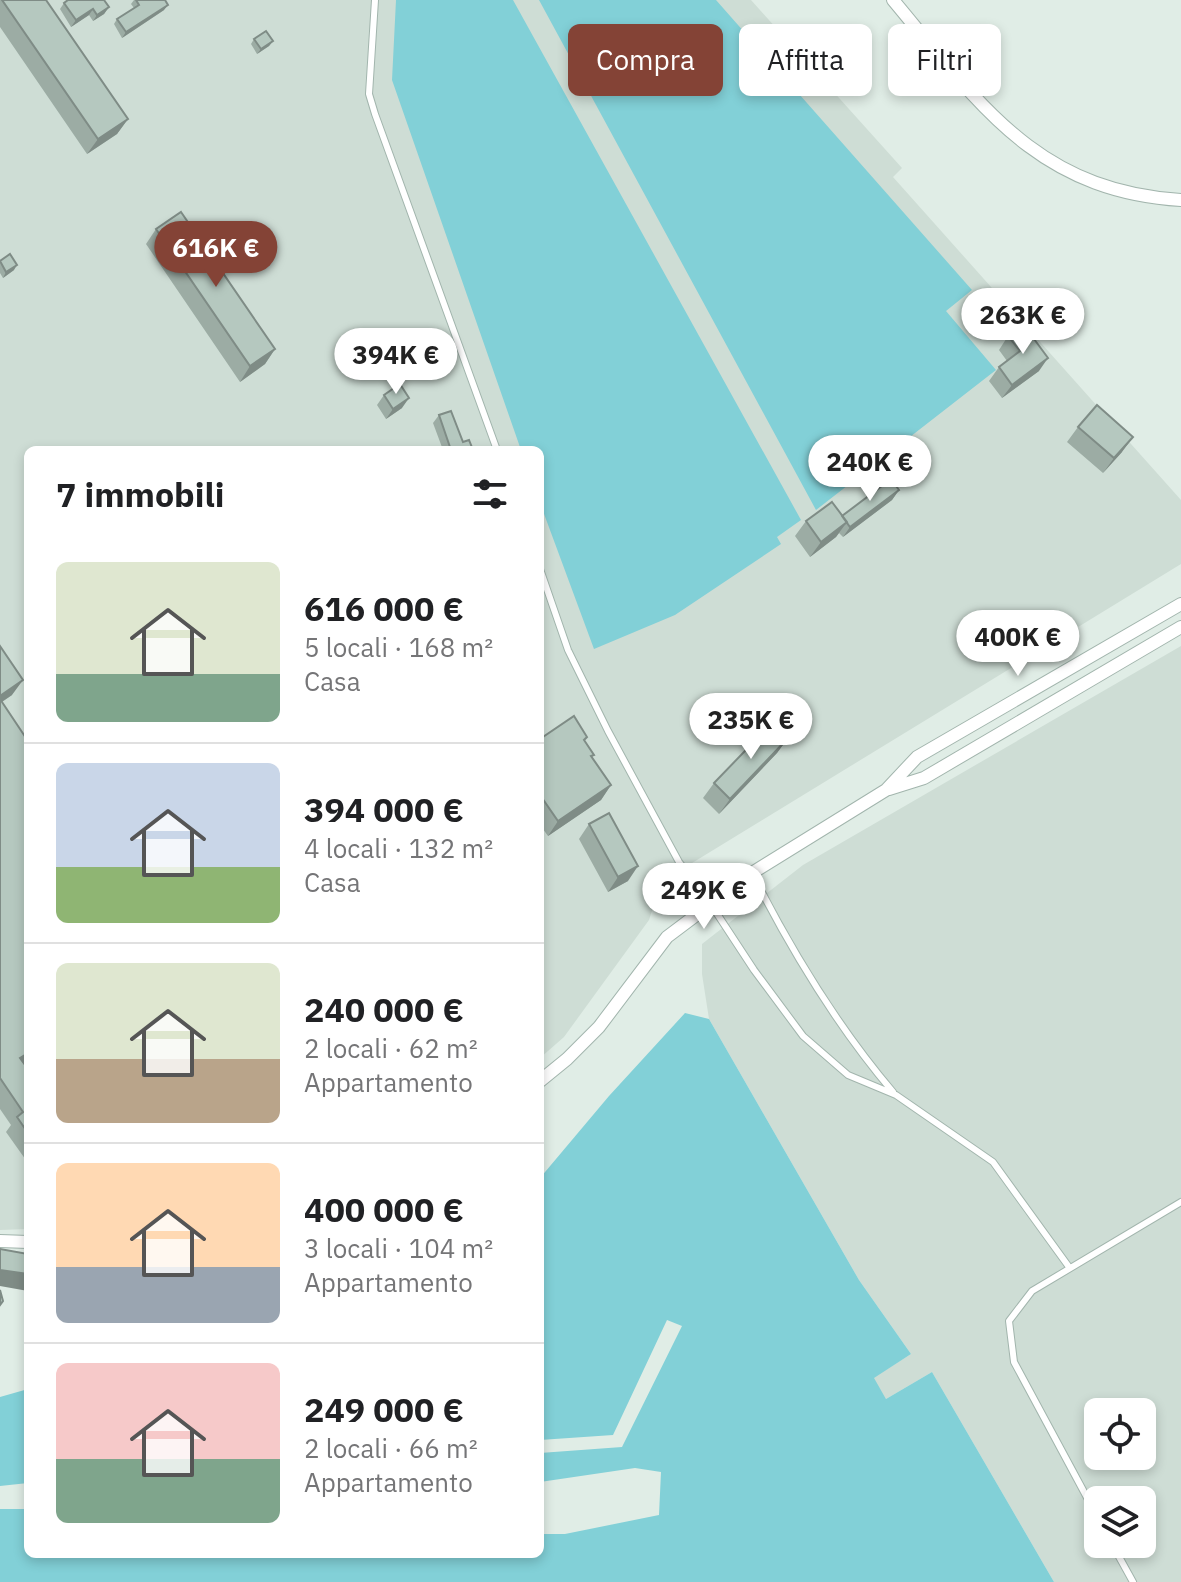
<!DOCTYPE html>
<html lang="it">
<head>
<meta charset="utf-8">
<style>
	:root { --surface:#fff; --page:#f2f2f2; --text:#202124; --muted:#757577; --line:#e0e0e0; --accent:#844336 }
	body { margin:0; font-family:"IBM Plex Sans",sans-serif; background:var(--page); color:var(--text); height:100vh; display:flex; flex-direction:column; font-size:30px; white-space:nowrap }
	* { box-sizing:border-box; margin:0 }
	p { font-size:26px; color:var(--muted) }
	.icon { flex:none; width:44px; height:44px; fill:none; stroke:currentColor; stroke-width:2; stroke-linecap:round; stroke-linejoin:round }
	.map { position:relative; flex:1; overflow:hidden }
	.sheet { position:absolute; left:24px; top:446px; width:520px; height:1112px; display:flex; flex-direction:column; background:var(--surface); border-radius:12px; box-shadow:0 4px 12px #0003 }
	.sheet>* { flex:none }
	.hud { position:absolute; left:568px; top:24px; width:492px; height:72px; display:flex; gap:16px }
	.buttons { position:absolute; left:1084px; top:1398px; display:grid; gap:16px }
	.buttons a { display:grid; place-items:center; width:72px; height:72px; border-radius:12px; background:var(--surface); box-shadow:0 4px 12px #0003; font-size:40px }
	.price { position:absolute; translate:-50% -68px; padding:0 18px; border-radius:28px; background:#fff; color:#222; font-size:26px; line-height:52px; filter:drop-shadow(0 2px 4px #0008) }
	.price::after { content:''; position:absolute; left:50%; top:48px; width:24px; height:18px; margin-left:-12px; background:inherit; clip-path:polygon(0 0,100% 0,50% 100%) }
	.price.selected { background:var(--accent); color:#fff }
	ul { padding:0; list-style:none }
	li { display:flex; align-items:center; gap:24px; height:200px; padding:0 32px }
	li+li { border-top:2px solid var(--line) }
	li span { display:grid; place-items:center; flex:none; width:224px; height:160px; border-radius:12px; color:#555 }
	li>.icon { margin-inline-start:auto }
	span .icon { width:96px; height:96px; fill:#fffc; stroke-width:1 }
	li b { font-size:34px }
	h2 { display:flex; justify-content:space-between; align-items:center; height:96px; padding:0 32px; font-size:34px }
	.pill { padding:0 28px; border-radius:12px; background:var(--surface); box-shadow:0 4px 12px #0003; font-size:28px; line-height:72px }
	.pill.selected { background:var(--accent); color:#fff }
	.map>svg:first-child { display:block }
</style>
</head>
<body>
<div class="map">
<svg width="1181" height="1582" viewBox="0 0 1181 1582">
	<rect width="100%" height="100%" fill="#e0ede6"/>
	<path fill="#ceddd5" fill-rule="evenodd" d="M0 0H751L902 168 893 177 1181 500V564L661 882 649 920 564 1037 540 1058V450H28V1229L0 1230Z
		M1181 646V1582H1054L932 1372 886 1399 873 1378 911 1354 859 1280 709 1019 702 974V944L803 865ZM1098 1412H1142V1456H1098ZM1098 1500H1142V1544H1098Z"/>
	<path fill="#82d0d7" d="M396 0H513L801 520 777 537 781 544 675 615 594 649 540 503V450H521L392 80Z
		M539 0H716L972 290 946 311 996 370 816 510Z
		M685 1013 709 1019 859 1280 911 1354 874 1378 886 1399 932 1372 1054 1582H0V1509H28V1554H540V1534H565L659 1515 661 1472 635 1468 540 1482V1453L622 1447 682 1326 667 1320 613 1435 540 1440V1178L609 1096Z
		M28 1389V1483L0 1486V1397Z"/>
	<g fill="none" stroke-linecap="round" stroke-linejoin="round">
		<g stroke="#a2b5ad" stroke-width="8">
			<path id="service" d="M375 0 369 94 375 114 497 450
				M540 569 568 650 608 731 679 862 710 903 754 970 803 1036 848 1075 896 1095 993 1162 1069 1267
				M752 873C792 952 836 1025 893 1092
				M1098 1518 1014 1362 1009 1321 1032 1291 1181 1202
				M1112 1544 1133 1582"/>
		</g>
		<g stroke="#a2b5ad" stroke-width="14">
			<path id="minor" d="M893 0C979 103 1036 191 1181 200
				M889 789 924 778 1181 627
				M540 1081 567 1059 599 1027 667 937 752 873 886 790 917 757 1181 604
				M0 1241 28 1242"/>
		</g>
		<use href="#service" stroke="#fff" stroke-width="6"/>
		<use href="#minor" stroke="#fff" stroke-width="12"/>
	</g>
	<path fill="#9caca4" d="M0 0H46L128 119 117 134 87 154 0 27Z
		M134 0H165L164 10 122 38 114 24 117 19 134 8 131 4Z
		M64 3 109 7 104 14 93 21 89 15 71 27 60 9Z
		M254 39 273 41 269 46 257 54 251 44Z
		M156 229 275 349 265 364 240 382 146 244Z
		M0 261 14 270 3 278 0 273Z
		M1008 336 1039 371 1002 398 989 381 999 367 1007 361 999 350Z
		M384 395 402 408 386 419 377 405Z
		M439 415 463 442 473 450H443L433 423Z
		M1078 427 1122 452 1103 473 1067 442Z
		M899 490 892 500 843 537 839 533 836 537 810 557 795 536 806 521 842 516Z
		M0 646 12 695 2 702 24 1063 28 1069V1163L6 1132 11 1125 0 1109Z
		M587 737 584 741 594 755 592 757 611 785 601 800 548 836 540 825V739Z
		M788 738 777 753 719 814 703 798 714 783Z
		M589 824 628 881 608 892 579 839Z"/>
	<path fill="#7f8c86" d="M168 5 164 10 122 38 126 32Z
		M109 7 104 14 93 21 97 15Z
		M93 9 89 15 71 27 76 20Z
		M273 41 269 46 257 54 261 49Z
		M128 119 117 134 87 154 98 139Z
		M17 265 14 270 3 278 6 272Z
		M275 349 265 364 240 382 250 366Z
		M1048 358 1039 371 1002 398 1012 385Z
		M409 398 402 408 386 419 393 409Z
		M1133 437 1122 452 1103 473 1114 458Z
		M899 490 892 500 843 537 850 527Z
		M847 522 836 537 810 557 821 542Z
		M23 680 12 695 0 703V696Z
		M788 738 777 753 719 814 730 799Z
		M611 785 601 800 548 836 558 821Z
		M638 866 628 881 608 892 618 877Z
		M28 1053V1061L10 1073 20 1058Z
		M0 1270 28 1274V1291L0 1286Z"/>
	<path fill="#b5c8bf" stroke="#7f8c86" stroke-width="2" d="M2 0H46L128 119 98 139Z
		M68 0H104L109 7 97 15 93 9 76 20 64 3Z
		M136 0H165L168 5 126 32 117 19 139 5Z
		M266 31 273 41 261 49 254 39Z
		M181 212 275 349 250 366 156 229Z
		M10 254 17 265 6 272 0 261Z
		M1023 324 1048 358 1012 385 999 367 1020 351 1008 336Z
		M400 384 409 398 393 409 384 395Z
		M1097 405 1133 437 1114 458 1078 427Z
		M451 411 463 442 469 440 473 450H451L439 415Z
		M891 479 899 490 850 527 842 516Z
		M832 502 847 522 821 542 806 521Z
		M0 646 23 680 0 696Z
		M0 699 28 741V1053L20 1058 28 1069V1133L17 1117 23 1112 0 1078Z
		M574 716 587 737 584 740 594 755 591 756 611 785 558 821 540 795V739Z
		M772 723 788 738 730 799 714 783Z
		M609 813 638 866 618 877 589 824Z
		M0 1249 28 1254V1274L0 1270Z
		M0 1290 3 1301 0 1305Z"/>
</svg>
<div class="buttons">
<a><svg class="icon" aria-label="locate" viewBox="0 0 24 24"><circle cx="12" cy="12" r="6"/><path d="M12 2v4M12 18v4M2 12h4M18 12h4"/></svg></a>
<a><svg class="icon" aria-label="layers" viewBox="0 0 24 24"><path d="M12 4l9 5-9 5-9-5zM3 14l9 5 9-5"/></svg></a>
</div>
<b class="price selected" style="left:216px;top:289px">616K €</b>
<b class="price" style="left:1023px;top:356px">263K €</b>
<b class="price" style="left:396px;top:396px">394K €</b>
<b class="price" style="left:870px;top:503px">240K €</b>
<b class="price" style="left:1018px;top:678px">400K €</b>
<b class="price" style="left:751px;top:761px">235K €</b>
<b class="price" style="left:704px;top:931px">249K €</b>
<div class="hud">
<a class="pill selected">Compra</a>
<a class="pill">Affitta</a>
<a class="pill">Filtri</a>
</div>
<section class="sheet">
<h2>7 immobili<svg class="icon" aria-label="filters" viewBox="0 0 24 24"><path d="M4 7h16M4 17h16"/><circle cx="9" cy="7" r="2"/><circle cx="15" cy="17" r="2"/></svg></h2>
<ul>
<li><span style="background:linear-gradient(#dfe7d0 70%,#7fa58c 0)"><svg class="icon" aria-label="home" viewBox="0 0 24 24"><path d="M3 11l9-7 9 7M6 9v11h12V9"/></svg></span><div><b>616 000 €</b><p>5 locali · 168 m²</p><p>Casa</p></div></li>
<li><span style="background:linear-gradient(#c9d6e8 65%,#8fb573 0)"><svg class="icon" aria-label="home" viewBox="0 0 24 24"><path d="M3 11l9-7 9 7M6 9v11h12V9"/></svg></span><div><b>394 000 €</b><p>4 locali · 132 m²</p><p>Casa</p></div></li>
<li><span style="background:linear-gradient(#dfe7d0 60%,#b9a48a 0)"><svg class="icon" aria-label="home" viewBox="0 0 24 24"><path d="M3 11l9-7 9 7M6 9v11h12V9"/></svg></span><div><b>240 000 €</b><p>2 locali · 62 m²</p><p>Appartamento</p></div></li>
<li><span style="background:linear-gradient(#ffd9b3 65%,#9aa5b1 0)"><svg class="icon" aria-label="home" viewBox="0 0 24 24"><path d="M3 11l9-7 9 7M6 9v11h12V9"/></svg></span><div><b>400 000 €</b><p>3 locali · 104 m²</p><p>Appartamento</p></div></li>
<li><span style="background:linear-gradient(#f6c9c9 60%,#7fa58c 0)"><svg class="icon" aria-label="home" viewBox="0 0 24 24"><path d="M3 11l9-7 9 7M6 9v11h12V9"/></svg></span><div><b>249 000 €</b><p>2 locali · 66 m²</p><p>Appartamento</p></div></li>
</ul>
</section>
</div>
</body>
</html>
